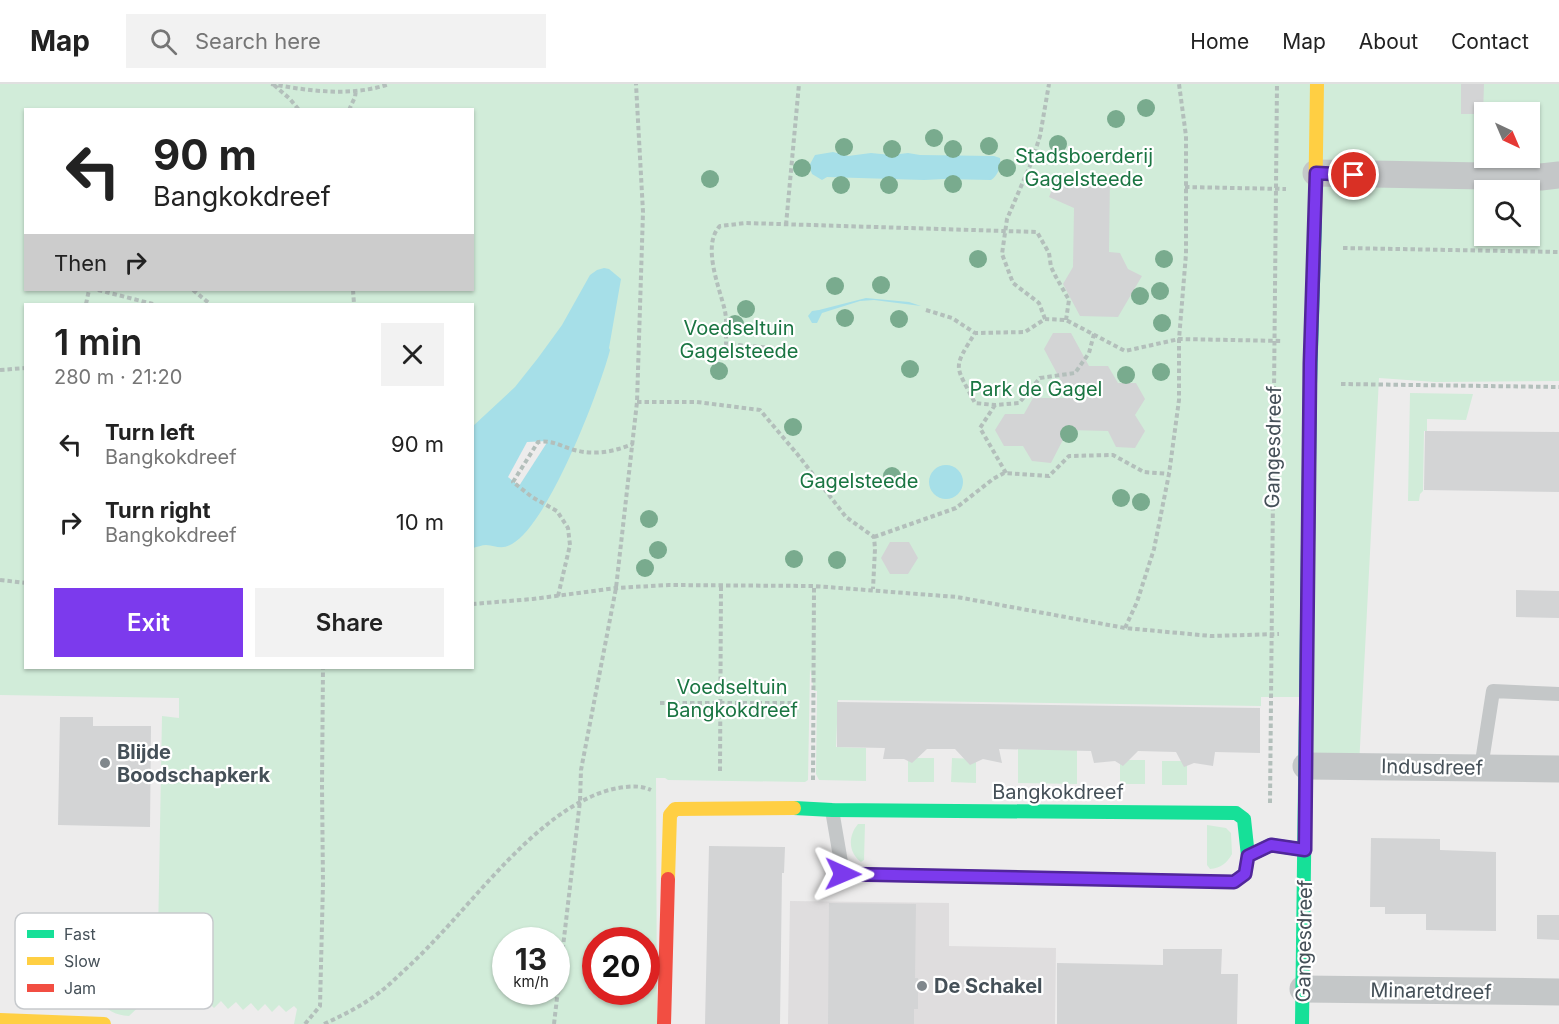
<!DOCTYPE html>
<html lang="en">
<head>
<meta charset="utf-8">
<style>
  :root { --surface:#fff; --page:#f2f2f2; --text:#222; --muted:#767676; --line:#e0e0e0; --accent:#7c3aed }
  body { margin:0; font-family:Inter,sans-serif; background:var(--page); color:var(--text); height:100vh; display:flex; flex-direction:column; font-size:22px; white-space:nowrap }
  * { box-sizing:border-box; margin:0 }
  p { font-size:20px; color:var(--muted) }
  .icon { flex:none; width:33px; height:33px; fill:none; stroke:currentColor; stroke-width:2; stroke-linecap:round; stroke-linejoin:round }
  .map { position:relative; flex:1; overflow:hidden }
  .sheet { position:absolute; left:24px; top:219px; width:450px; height:366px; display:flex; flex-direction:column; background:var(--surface); border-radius:0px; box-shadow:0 2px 4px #0004 }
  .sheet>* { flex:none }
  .guide { position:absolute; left:24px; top:24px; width:450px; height:183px; border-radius:0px; box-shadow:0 2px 4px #0004; background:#fff; color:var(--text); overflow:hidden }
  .needle { width:39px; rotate:136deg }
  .tools { position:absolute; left:1474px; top:18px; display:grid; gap:12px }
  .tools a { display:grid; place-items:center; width:66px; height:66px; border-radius:0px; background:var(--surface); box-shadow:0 2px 4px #0004; font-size:30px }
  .speed { position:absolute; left:492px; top:843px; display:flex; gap:12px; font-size:30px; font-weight:700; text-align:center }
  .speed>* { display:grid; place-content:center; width:78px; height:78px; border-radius:50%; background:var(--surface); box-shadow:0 2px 4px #0004; line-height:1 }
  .speed small { font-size:15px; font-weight:400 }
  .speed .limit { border:9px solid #d22; background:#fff; color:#111 }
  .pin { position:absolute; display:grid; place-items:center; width:51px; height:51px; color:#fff; margin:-26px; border:3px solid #fff; border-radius:50%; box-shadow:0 2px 6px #0007 }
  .me { position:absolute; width:66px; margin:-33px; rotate:91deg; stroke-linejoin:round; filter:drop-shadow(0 0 4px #0008) }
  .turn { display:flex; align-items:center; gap:21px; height:126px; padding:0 30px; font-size:27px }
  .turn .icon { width:78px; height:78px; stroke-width:2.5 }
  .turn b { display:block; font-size:42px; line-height:51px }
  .then { display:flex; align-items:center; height:57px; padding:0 30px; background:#0003; gap:12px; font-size:22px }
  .round { display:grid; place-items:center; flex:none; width:63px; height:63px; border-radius:0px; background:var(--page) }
  .headline { display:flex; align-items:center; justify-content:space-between; height:102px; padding:0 30px }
  h1 { font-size:36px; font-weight:600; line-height:45px }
  .button { display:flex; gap:12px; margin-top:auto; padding:12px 30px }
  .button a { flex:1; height:69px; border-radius:0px; background:var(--accent); color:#fff; font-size:24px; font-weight:600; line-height:69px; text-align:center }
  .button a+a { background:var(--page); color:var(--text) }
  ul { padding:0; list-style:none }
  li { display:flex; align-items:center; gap:18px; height:78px; padding:0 30px }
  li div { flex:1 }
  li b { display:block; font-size:22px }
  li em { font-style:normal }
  header { display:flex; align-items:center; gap:36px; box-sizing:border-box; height:84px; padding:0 30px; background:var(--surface); border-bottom:2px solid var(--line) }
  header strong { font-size:28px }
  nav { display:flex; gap:33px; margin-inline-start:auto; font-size:21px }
  .search { width:420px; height:54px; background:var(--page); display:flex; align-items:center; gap:15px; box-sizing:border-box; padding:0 21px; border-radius:0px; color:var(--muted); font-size:22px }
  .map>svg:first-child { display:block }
</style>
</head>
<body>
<header>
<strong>Map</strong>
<div class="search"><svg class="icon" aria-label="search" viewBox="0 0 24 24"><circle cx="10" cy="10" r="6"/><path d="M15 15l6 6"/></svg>Search here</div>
<nav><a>Home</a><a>Map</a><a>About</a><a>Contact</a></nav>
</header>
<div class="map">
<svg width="1559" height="940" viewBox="0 0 1559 940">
  <rect width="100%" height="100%" fill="#edecec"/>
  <path fill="#dfddde" d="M 790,817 L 949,819 L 949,862 L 1056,864 L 1055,940 L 788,940 Z"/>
  <path fill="#d1ecd9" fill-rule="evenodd" d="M 0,0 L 1559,0 L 1559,297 L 1435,298 L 1379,294 L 1359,682 L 1306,682 L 1305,613 L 1261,613 L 1261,622 L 838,616 L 836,663 L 866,664 L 866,697 L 819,696 L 816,690 L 817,607 L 814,607 L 810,584 L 808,696 L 805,698 L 668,696 L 665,694 L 656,694 L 657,940 L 294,940 L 297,925 L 294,922 L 286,928 L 279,921 L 272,928 L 265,920 L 258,927 L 251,919 L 243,926 L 236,918 L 228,925 L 221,917 L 214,924 L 207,917 L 199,923 L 192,916 L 185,923 L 178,915 L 171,921 L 163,914 L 156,920 L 149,913 L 129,932 C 86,930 96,884 97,854 L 158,854 L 162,632 L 179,634 L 179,614 L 0,611 ZM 26,26 L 472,26 L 472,206 L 26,206 ZM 1485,28 L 1530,28 L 1530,74 L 1485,74 ZM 1485,106 L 1530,106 L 1530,152 L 1485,152 ZM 26,220 L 472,220 L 472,584 L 26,584 ZM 506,856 L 556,856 L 556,908 L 506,908 ZM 596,856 L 646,856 L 646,908 L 596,908 Z
    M 1410,309 L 1473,310 L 1466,336 L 1427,335 L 1427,347 L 1424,347 L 1423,407 L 1420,410 L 1419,417 L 1408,417 Z
    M 1018,665 L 1077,666 L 1077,700 L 1018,699 Z
    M 908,674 L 934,674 L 934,698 L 908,698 Z
    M 952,674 L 976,675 L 976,699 L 951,698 Z
    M 1120,676 L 1145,676 L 1145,700 L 1120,700 Z
    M 1162,677 L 1187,677 L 1187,701 L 1162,701 Z
    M 858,740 L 865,740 L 864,776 L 861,778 C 848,768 848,752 858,740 Z
    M 1207,741 L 1226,744 L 1231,749 L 1232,770 C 1227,779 1221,784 1210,785 L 1207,781 Z"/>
  <path fill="#a6dfe8" d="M 833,68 L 848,72 L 871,69 L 891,71 L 908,69 L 920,71 L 994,72 L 1000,74 C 1001,82 998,92 991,96 L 944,95 L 924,96 L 827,93 L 822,96 L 812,90 L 809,82 L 815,71 Z
    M 604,184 L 609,185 L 621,195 L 609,264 L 610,266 C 599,308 549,439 512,460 C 502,466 496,462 486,461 C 482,461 477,463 473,464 L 472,343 L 515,303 L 538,274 L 562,241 L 590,191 L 597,186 Z
    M 866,214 L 909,218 L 921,222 L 874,216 L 860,217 L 822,229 L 817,239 L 812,239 L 808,232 L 812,227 L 819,226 Z
    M929 398a17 17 0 1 1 34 0a17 17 0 1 1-34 0Z"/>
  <path fill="#edecec" d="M 548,357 L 519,402 L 508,393 L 527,358 Z"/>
  <path fill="#d3d4d5" d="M 1461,0 L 1484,0 L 1483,30 L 1461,30 Z
    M 1059,89 L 1110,91 L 1109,168 L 1120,169 L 1128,185 L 1142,192 L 1118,233 L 1080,232 L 1063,200 L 1073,183 L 1074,124 L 1049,113 Z
    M 1053,249 L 1071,249 L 1089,282 L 1108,282 L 1118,299 L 1136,299 L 1145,315 L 1135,331 L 1145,347 L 1135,364 L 1116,363 L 1108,347 L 1068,346 L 1051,379 L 1032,377 L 1023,362 L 1004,362 L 995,346 L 1005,330 L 1024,330 L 1033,314 L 1070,314 L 1044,265 Z
    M 1425,347 L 1559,348 L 1559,408 L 1424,406 Z
    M 890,458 L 909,458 L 918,474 L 908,490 L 890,490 L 881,474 Z
    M 1516,506 L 1559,507 L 1559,534 L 1516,533 Z
    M 837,618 L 1260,624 L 1260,669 L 1215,668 L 1213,682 L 1194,679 L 1184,683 L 1176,668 L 1138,667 L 1123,682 L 1115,677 L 1094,679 L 1091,667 L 999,665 L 1002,679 L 983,675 L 970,681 L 955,665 L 927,665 L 912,679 L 904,675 L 883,675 L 885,664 L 837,663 Z
    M 60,633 L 93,633 L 93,642 L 151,642 L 150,743 L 58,741 Z
    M 1371,754 L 1440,755 L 1440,766 L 1496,768 L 1496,847 L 1426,846 L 1426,830 L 1385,830 L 1385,823 L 1370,823 Z
    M 709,762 L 785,763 L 784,789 L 782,789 L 780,940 L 705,940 Z
    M 829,819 L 916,820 L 915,894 L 918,894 L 918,925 L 914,925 L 914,940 L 828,940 Z
    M 1537,831 L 1559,831 L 1559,856 L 1537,855 Z
    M 1163,865 L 1222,865 L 1221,890 L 1238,890 L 1237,940 L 1057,940 L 1057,879 L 1163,881 Z"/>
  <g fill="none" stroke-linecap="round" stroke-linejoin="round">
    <path stroke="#b3bfbb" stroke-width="4" stroke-dasharray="4.5 3" stroke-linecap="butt" d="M 271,0 C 309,7 352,13 389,0
      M 274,1 L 290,15 L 299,26
      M 349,26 L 355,13 L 356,6
      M 1185,103 L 1286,105
      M 786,141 L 799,0
      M 1343,164 L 1559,168
      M 98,206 L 153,220
      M 193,206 L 210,220
      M 353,206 L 354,220
      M 86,220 L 89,206
      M 926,226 L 952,234 L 975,249
      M 1045,235 L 1039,219 L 1013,199 L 1002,170 L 1007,135 L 1032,77 L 1040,52 L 1049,0
      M 1094,250 L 1089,269 L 1075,289 L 1040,294 L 1019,319 L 995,321 L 975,319 C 955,280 952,286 975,249 L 1025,248 L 1045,235 L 1066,236 L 1125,267 L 1179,255 L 1283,257
      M 795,266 L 726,260 C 726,250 727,238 725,227 C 720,205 701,161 720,142 L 746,139 L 1037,148 L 1049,169 L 1051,183 L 1056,193 L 1069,216 L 1066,236
      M 0,286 L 26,284
      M 1341,300 L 1559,303
      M 637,318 L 697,318 L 760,326 L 798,371 L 846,433 L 874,453 L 875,465 L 873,505
      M 995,321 L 980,344 L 1006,389
      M 874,453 L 956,424 L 993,395 L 1004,389 L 1049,392 L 1069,372 L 1113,371 L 1144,388 L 1169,390
      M 0,496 L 26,499
      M 558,512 L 570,461 L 568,444 L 557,427 L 532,413 L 513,398 L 538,358 C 551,356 559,361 571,365 C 593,372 613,368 633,360
      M 472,520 L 533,515 L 616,504 L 669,501 L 814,502 L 957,513 L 1125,544 L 1211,552 L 1279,550
      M 1125,544 L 1137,518 L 1154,465 L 1169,390 L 1179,316 L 1179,255 L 1186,170 L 1186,52 L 1179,0
      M 660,619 L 796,619
      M 720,687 L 721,501
      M 813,696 L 814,502
      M 1270,719 L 1277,0
      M 305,940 L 320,922 L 323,799 L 322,702 L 323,584
      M 324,940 C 350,928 373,916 394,896 C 407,884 421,871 433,858 C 482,808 551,711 625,703 C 634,702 642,702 651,706
      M 554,940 L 580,717 L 581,686 L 616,504 L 637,318 L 643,128 L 636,0"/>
    <path stroke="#c4c7c8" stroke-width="14" d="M 1481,684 L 1493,607 L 1559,610
      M 832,726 L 843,790 L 1235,798 L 1245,790 L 1248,772"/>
    <path stroke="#c4c7c8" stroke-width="27" d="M 1316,89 L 1541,93 L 1559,91
      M 1306,682 L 1559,685
      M 1303,905 L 1559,908"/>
    <path stroke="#16e098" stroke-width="14" d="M 794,724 L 832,726 L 1236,729 L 1244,735 L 1248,772 L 1271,761 L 1305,766
      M 1302,940 L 1310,300 L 1315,134"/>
    <path stroke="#ffcf43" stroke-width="14" d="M 1315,134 L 1317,0
      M 668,795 L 670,731 L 675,725 L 794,724
      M 0,936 L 104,940"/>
    <path stroke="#f24e42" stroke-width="14" d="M 664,940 L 668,795"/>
  </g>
  <g fill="#79ab8e">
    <circle cx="1146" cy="24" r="9"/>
    <circle cx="1116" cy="35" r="9"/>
    <circle cx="934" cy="54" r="9"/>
    <circle cx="1058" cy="60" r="9"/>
    <circle cx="989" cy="62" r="9"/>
    <circle cx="844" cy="63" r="9"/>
    <circle cx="892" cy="65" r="9"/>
    <circle cx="953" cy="65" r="9"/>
    <circle cx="802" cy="84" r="9"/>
    <circle cx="1007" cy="84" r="9"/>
    <circle cx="710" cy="95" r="9"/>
    <circle cx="953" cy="100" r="9"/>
    <circle cx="841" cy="101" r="9"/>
    <circle cx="889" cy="101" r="9"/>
    <circle cx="978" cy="175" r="9"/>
    <circle cx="1164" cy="175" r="9"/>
    <circle cx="881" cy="201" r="9"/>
    <circle cx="835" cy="202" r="9"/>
    <circle cx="1160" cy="207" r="9"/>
    <circle cx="1140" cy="212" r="9"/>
    <circle cx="746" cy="225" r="9"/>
    <circle cx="845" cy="234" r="9"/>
    <circle cx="899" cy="235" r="9"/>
    <circle cx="1162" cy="239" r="9"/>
    <circle cx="735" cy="240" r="9"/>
    <circle cx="910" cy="285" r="9"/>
    <circle cx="719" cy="287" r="9"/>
    <circle cx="1161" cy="288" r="9"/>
    <circle cx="1126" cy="291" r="9"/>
    <circle cx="793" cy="343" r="9"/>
    <circle cx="1069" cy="350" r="9"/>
    <circle cx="892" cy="392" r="9"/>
    <circle cx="1121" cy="414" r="9"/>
    <circle cx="1141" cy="418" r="9"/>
    <circle cx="649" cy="435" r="9"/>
    <circle cx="658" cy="466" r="9"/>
    <circle cx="794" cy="475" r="9"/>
    <circle cx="837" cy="476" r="9"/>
    <circle cx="645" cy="484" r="9"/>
  </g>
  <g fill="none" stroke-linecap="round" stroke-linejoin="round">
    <defs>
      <path id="route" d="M 843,790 L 1234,798 L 1245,790 L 1248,772 L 1271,761 L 1305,766 L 1310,279 L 1316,89 L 1354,91"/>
    </defs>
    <use href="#route" stroke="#51269a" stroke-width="15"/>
    <use href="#route" stroke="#7c3aed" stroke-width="10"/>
  </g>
  <g fill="#80878c" stroke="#fff" stroke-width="2">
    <circle cx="105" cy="679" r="6"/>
    <circle cx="922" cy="902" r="6"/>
  </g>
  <g text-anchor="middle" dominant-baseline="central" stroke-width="4.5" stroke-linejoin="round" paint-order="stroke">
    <g font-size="20" fill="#1a7542" stroke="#fff">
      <text x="1084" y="72">Stadsboerderij<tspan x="1084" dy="23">Gagelsteede</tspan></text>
      <text x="739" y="244">Voedseltuin<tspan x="739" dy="23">Gagelsteede</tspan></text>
      <text x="1036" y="305">Park de Gagel</text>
      <text x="859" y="397">Gagelsteede</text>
      <text x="732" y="603">Voedseltuin<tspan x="732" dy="23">Bangkokdreef</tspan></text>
    </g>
    <g font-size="20" fill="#455058" stroke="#fff">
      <text transform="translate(1273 363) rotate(-89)">Gangesdreef</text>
      <text transform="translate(1432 683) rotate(1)">Indusdreef</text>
      <text x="1058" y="708">Bangkokdreef</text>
      <text transform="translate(1304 857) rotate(-89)">Gangesdreef</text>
      <text transform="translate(1431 907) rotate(1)">Minaretdreef</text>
    </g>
    <g font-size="20" font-weight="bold" fill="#455058" stroke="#fff" text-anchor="start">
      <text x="117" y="668">Blijde<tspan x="117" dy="23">Boodschapkerk</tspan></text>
      <text x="934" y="902">De Schakel</text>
    </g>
  </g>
  <rect x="15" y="829" width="198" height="96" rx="9" fill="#fff" stroke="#c7cacd" stroke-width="1.5"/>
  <rect x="27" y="846" width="27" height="8" fill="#16e098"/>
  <rect x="27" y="873" width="27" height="8" fill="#ffcf43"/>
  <rect x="27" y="900" width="27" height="8" fill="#f24e42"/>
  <g font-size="16" fill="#455058">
    <text x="64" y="856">Fast</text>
    <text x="64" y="883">Slow</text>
    <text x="64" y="910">Jam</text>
  </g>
</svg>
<div class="tools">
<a><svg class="needle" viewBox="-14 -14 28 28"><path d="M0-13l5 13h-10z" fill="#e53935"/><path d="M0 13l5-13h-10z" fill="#767676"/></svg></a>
<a><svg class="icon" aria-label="search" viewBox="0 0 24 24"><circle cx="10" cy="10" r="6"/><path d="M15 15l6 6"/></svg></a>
</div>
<div class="speed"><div>13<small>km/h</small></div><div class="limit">20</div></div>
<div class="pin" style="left:1354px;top:91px;background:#d93025"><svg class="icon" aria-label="arrive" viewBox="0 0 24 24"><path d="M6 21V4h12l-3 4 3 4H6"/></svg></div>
<svg class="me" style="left:843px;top:790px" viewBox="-20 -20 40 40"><path d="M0-17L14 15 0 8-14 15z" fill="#7c3aed" stroke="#fff" stroke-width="4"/></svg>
<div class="guide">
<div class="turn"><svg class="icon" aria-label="left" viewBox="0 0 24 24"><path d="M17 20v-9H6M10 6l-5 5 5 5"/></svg><div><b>90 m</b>Bangkokdreef</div></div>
<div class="then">Then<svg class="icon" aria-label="right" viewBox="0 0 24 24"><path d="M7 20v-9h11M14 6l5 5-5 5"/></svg></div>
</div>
<section class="sheet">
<div class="headline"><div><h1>1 min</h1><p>280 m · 21:20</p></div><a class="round"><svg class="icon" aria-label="close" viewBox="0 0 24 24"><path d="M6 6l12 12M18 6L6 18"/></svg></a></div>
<ul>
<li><svg class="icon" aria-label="left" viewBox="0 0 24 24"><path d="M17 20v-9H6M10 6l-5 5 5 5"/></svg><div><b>Turn left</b><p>Bangkokdreef</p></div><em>90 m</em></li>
<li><svg class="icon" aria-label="right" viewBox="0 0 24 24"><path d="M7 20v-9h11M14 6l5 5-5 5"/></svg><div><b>Turn right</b><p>Bangkokdreef</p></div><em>10 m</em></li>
</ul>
<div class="button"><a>Exit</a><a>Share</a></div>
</section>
</div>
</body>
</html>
